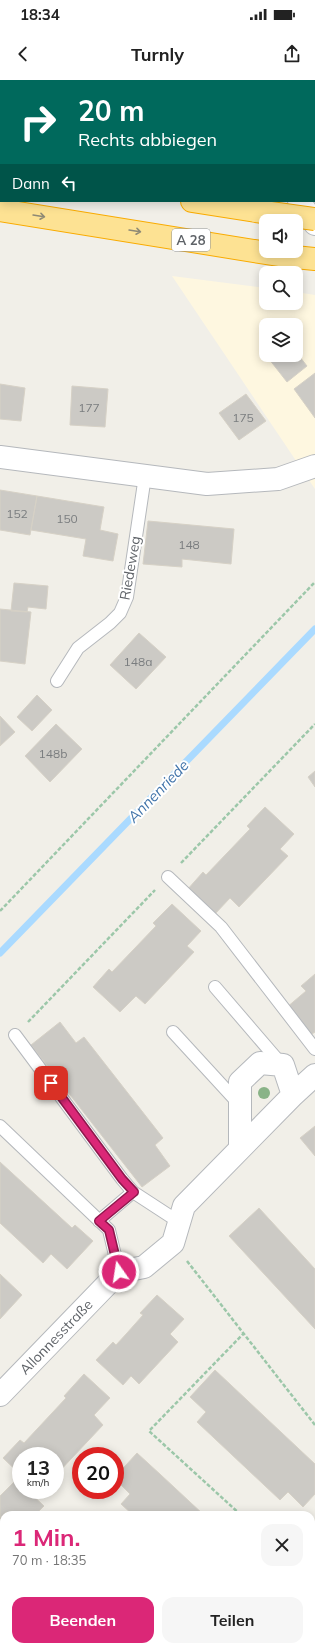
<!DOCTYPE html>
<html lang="de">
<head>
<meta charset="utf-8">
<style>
  :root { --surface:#fff; --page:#f6f6f6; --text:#222; --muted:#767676; --accent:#db2777 }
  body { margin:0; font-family:Mulish,sans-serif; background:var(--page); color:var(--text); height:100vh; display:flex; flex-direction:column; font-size:15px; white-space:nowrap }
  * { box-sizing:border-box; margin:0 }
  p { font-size:13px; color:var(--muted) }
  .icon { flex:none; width:22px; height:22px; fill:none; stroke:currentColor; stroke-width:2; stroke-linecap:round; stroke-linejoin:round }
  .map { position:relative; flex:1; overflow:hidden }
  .side { position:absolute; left:0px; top:1431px; width:315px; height:140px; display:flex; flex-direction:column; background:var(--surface); border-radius:12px 12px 0 0; box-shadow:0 2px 10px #0003 }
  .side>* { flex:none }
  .guide { position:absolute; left:0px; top:0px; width:315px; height:122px; box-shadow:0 2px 10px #0003; background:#00695c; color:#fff; overflow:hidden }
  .buttons { position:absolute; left:259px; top:134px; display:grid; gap:8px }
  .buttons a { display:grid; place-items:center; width:44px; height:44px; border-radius:8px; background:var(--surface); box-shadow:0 2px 10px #0003; font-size:20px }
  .speed { position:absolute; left:12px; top:1367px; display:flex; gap:8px; font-size:20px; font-weight:700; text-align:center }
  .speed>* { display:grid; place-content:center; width:52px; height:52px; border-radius:50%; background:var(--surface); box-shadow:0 2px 10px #0003; line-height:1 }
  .speed small { font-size:10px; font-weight:400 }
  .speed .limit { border:6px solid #d22; background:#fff; color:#111 }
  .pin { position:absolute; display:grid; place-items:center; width:34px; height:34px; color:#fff; margin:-17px; border-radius:8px; box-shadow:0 2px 6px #0006 }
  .me { position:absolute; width:44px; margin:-22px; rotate:347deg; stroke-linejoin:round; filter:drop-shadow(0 0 3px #0008) }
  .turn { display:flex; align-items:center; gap:14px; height:84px; padding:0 12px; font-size:18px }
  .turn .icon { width:52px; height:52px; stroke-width:2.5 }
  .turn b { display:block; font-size:28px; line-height:34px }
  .then { display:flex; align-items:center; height:38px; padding:0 12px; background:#0003; gap:8px; font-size:15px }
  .round { display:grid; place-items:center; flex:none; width:42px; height:42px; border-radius:12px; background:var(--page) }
  .head { display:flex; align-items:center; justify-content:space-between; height:68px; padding:0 12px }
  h1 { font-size:24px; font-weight:700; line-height:30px; color:var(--accent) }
  .action { display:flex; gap:8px; margin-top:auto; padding:8px 12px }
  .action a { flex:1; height:46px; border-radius:12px; background:var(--accent); color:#fff; font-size:16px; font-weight:700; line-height:46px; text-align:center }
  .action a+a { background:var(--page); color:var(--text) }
  .status { display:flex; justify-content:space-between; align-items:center; height:28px; padding:0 20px; background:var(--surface); direction:ltr }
  .status svg { height:11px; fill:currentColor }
  header { display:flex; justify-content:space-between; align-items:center; height:52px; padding:0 12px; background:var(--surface); font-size:18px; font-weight:700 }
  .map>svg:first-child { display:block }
</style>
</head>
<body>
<div class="status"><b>18:34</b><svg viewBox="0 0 49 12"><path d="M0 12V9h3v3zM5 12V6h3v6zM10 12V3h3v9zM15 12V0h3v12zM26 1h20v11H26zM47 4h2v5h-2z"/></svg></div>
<header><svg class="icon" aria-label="back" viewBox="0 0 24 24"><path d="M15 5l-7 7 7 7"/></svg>Turnly<svg class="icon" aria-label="share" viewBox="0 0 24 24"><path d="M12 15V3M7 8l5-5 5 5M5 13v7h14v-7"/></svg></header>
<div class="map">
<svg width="315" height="1571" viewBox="0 0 315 1571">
  <rect width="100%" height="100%" fill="#f1efe8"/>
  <path fill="#fef7e0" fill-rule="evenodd" d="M 246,0 L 315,0 L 315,49 L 314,1 Z
    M 172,196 L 266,208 L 266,223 L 296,223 L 296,212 L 315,215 L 315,409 ZM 266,245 L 296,245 L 296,275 L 266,275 Z"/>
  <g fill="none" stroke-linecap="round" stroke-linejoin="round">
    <path stroke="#aadaff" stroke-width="7" d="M 0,873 L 315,549"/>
  </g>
  <path fill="#cccac5" stroke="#d6d1c6" d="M 296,272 L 307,286 L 287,302 L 269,279 L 274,275 L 296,275 Z
    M 315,293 L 315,338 L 294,309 Z
    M 0,304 L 25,308 L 21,341 L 0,339 Z
    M 72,306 L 108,309 L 105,347 L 70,345 Z
    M 246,314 L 266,341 L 239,360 L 219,333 Z
    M 0,410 L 37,416 L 30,455 L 0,450 Z
    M 37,416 L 104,427 L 100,450 L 118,454 L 113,481 L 83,476 L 86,459 L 31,450 Z
    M 148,441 L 234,449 L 231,484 L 182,479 L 182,487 L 143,484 Z
    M 14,503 L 48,506 L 46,529 L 28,527 L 27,532 L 11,531 Z
    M 0,529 L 31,532 L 25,584 L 0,581 Z
    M 139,553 L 166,577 L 136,609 L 110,585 Z
    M 37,615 L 52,630 L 32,651 L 17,637 Z
    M 0,636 L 15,652 L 0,666 Z
    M 56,644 L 82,669 L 50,702 L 25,676 Z
    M 315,691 L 315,707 L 308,697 Z
    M 265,727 L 294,754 L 280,769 L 288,776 L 239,827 L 230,818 L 214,835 L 187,810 L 203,792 L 206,795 L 250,749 L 247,746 Z
    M 172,824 L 201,851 L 187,866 L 194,872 L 145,924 L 136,916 L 120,932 L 93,907 L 109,889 L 112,892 L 156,846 L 153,843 Z
    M 315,894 L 315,952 L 309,956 L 286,928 L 306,911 L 301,906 Z
    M 60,942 L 76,963 L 84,957 L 163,1058 L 155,1065 L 170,1086 L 142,1107 L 31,965 Z
    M 315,1046 L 315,1076 L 300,1058 Z
    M 0,1082 L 72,1148 L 75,1145 L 93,1161 L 67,1189 L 51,1174 L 43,1183 L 0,1143 Z
    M 259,1128 L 315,1189 L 315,1249 L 229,1156 Z
    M 0,1194 L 22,1215 L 0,1239 Z
    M 157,1215 L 184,1239 L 170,1254 L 178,1262 L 139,1304 L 131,1296 L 123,1305 L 96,1280 L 113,1262 L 116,1265 L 127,1253 L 143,1235 L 140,1233 Z
    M 215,1290 L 315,1384 L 315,1414 L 303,1427 L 288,1412 L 280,1420 L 197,1342 L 206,1332 L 190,1317 Z
    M 84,1294 L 110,1318 L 94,1335 L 103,1345 L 56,1395 L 55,1376 L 21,1376 L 21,1395 L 3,1378 L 20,1360 L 24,1363 L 66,1318 L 64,1316 Z
    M 137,1373 L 161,1395 L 204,1435 L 133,1435 L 121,1424 L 130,1414 L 115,1399 L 115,1397 Z
    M 16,1400 L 21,1404 L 21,1410 L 27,1410 L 44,1426 L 35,1435 L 9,1435 L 6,1432 L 0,1439 L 0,1416 Z
    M 0,1450 L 4,1454 L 4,1466 L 0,1470 Z
    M 315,1471 L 315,1544 L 311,1548 L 311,1475 Z
    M 0,1560 L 4,1564 L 4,1567 L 8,1567 L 5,1571 L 0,1571 Z
    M 109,1567 L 136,1567 L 132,1571 L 105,1571 Z
    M 163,1567 L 202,1567 L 198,1571 L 159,1571 Z
    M 246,1567 L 292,1567 L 288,1571 L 250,1571 Z"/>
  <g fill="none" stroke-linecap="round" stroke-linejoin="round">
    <defs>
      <path id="service" d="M 292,0 L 293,1
        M 314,28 L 315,30
        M 57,601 L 78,568 L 110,543 L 120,533 L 127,517 L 145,396
        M 168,797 L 221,847 L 315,969
        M 215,907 L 282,985
        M 173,952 L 240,1025
        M 15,955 L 122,1099 L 133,1112 L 179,1142
        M 0,1046 L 109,1150 L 119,1192
        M 99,1141 L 133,1112"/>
      <path id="minor" d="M 0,377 L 207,404 L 278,399 L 315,386
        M 293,1015 L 315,995
        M 0,1315 L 119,1192 L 144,1187 L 173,1163 L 184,1126 L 293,1015 L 283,985 L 260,983 L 240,1002 L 240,1068
        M 0,1509 L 4,1513
        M 62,1567 L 66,1571"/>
      <path id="secondary" d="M 213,0 L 213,1
        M 299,121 L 315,144"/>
      <path id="motorway" d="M 0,90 L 1,90
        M 192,121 L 256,131
        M 0,130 L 285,176 L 315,179"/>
    </defs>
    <use href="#service" stroke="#b5b8bc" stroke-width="14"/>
    <use href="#minor" stroke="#b5b8bc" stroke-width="24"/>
    <use href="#secondary" stroke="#b6babf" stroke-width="24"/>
    <use href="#motorway" stroke="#f9ab00" stroke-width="24"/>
    <path stroke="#9cc7a9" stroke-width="2.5" stroke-dasharray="4 2" stroke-linecap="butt" d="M 181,783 L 315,644
      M 0,831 L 315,502
      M 28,942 L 155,810
      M 187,1181 L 315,1345
      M 241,1435 L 149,1351 L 244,1253"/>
    <use href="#service" stroke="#fff" stroke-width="12"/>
    <use href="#minor" stroke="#fff" stroke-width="22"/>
    <use href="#secondary" stroke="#fff" stroke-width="22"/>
    <use href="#motorway" stroke="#fde293" stroke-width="22"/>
    <defs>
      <path id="motorway-bridge" d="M 256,131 L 315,139"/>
    </defs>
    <use href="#motorway-bridge" stroke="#f9ab00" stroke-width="24" stroke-linecap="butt"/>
    <use href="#motorway-bridge" stroke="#fde293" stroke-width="22"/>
  </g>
  <circle fill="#89b387" cx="264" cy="1013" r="6"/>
  <defs><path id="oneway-shaft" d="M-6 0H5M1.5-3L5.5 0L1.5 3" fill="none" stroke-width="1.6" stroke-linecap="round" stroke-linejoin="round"/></defs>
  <g stroke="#8e8975">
    <use href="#oneway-shaft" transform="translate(39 136) rotate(9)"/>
    <use href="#oneway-shaft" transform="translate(135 151) rotate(9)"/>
  </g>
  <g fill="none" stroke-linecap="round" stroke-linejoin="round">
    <defs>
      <path id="route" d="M 51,1003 L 122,1099 L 134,1112 L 99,1141 L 109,1150 L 119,1192"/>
    </defs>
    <use href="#route" stroke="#8e194d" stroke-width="10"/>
    <use href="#route" stroke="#db2777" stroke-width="7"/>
  </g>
  <g text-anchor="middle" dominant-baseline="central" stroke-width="4" stroke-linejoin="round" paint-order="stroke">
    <g font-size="12" fill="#7a7d7f">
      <text x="89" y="327">177</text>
      <text x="243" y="337">175</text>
      <text x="17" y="433">152</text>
      <text x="67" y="438">150</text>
      <text x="189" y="464">148</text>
      <text x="138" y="581">148a</text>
      <text x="53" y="673">148b</text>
    </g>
    <rect fill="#fff" stroke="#8f9295" stroke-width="1" x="172" y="149" width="38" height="22" rx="3"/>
    <g font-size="13" font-weight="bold" fill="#5f6368">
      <text x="191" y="160">A 28</text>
    </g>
    <g font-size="14" fill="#5f6368" stroke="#fff">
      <text transform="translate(130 488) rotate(-80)">Riedeweg</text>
      <text transform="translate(56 1257) rotate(-46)">Allonnesstraße</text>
    </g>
    <g font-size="15" font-style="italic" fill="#4174aa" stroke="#fff">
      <text transform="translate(158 711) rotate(-46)">Annenriede</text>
    </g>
  </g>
</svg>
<div class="buttons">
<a><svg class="icon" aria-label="sound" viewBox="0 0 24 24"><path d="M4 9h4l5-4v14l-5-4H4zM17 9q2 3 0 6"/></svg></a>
<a><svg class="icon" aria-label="search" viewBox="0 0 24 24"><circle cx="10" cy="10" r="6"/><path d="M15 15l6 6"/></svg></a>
<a><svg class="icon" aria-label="layers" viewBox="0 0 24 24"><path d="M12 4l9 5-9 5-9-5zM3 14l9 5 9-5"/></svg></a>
</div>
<div class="speed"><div>13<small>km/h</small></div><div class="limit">20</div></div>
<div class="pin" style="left:51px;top:1003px;background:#d93025"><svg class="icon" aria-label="arrive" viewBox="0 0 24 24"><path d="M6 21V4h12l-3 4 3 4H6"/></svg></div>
<svg class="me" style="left:119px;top:1192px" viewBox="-20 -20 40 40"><circle r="17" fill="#db2777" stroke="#fff" stroke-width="3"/><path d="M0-11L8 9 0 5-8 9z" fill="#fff"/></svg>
<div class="guide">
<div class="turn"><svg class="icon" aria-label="right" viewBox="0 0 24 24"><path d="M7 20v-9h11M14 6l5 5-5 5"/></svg><div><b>20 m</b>Rechts abbiegen</div></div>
<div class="then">Dann<svg class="icon" aria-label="left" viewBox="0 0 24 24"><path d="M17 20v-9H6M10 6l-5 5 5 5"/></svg></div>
</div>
<section class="side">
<div class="head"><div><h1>1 Min.</h1><p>70 m · 18:35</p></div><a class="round"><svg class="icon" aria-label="close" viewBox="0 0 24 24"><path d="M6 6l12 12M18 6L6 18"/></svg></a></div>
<div class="action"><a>Beenden</a><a>Teilen</a></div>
</section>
</div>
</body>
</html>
